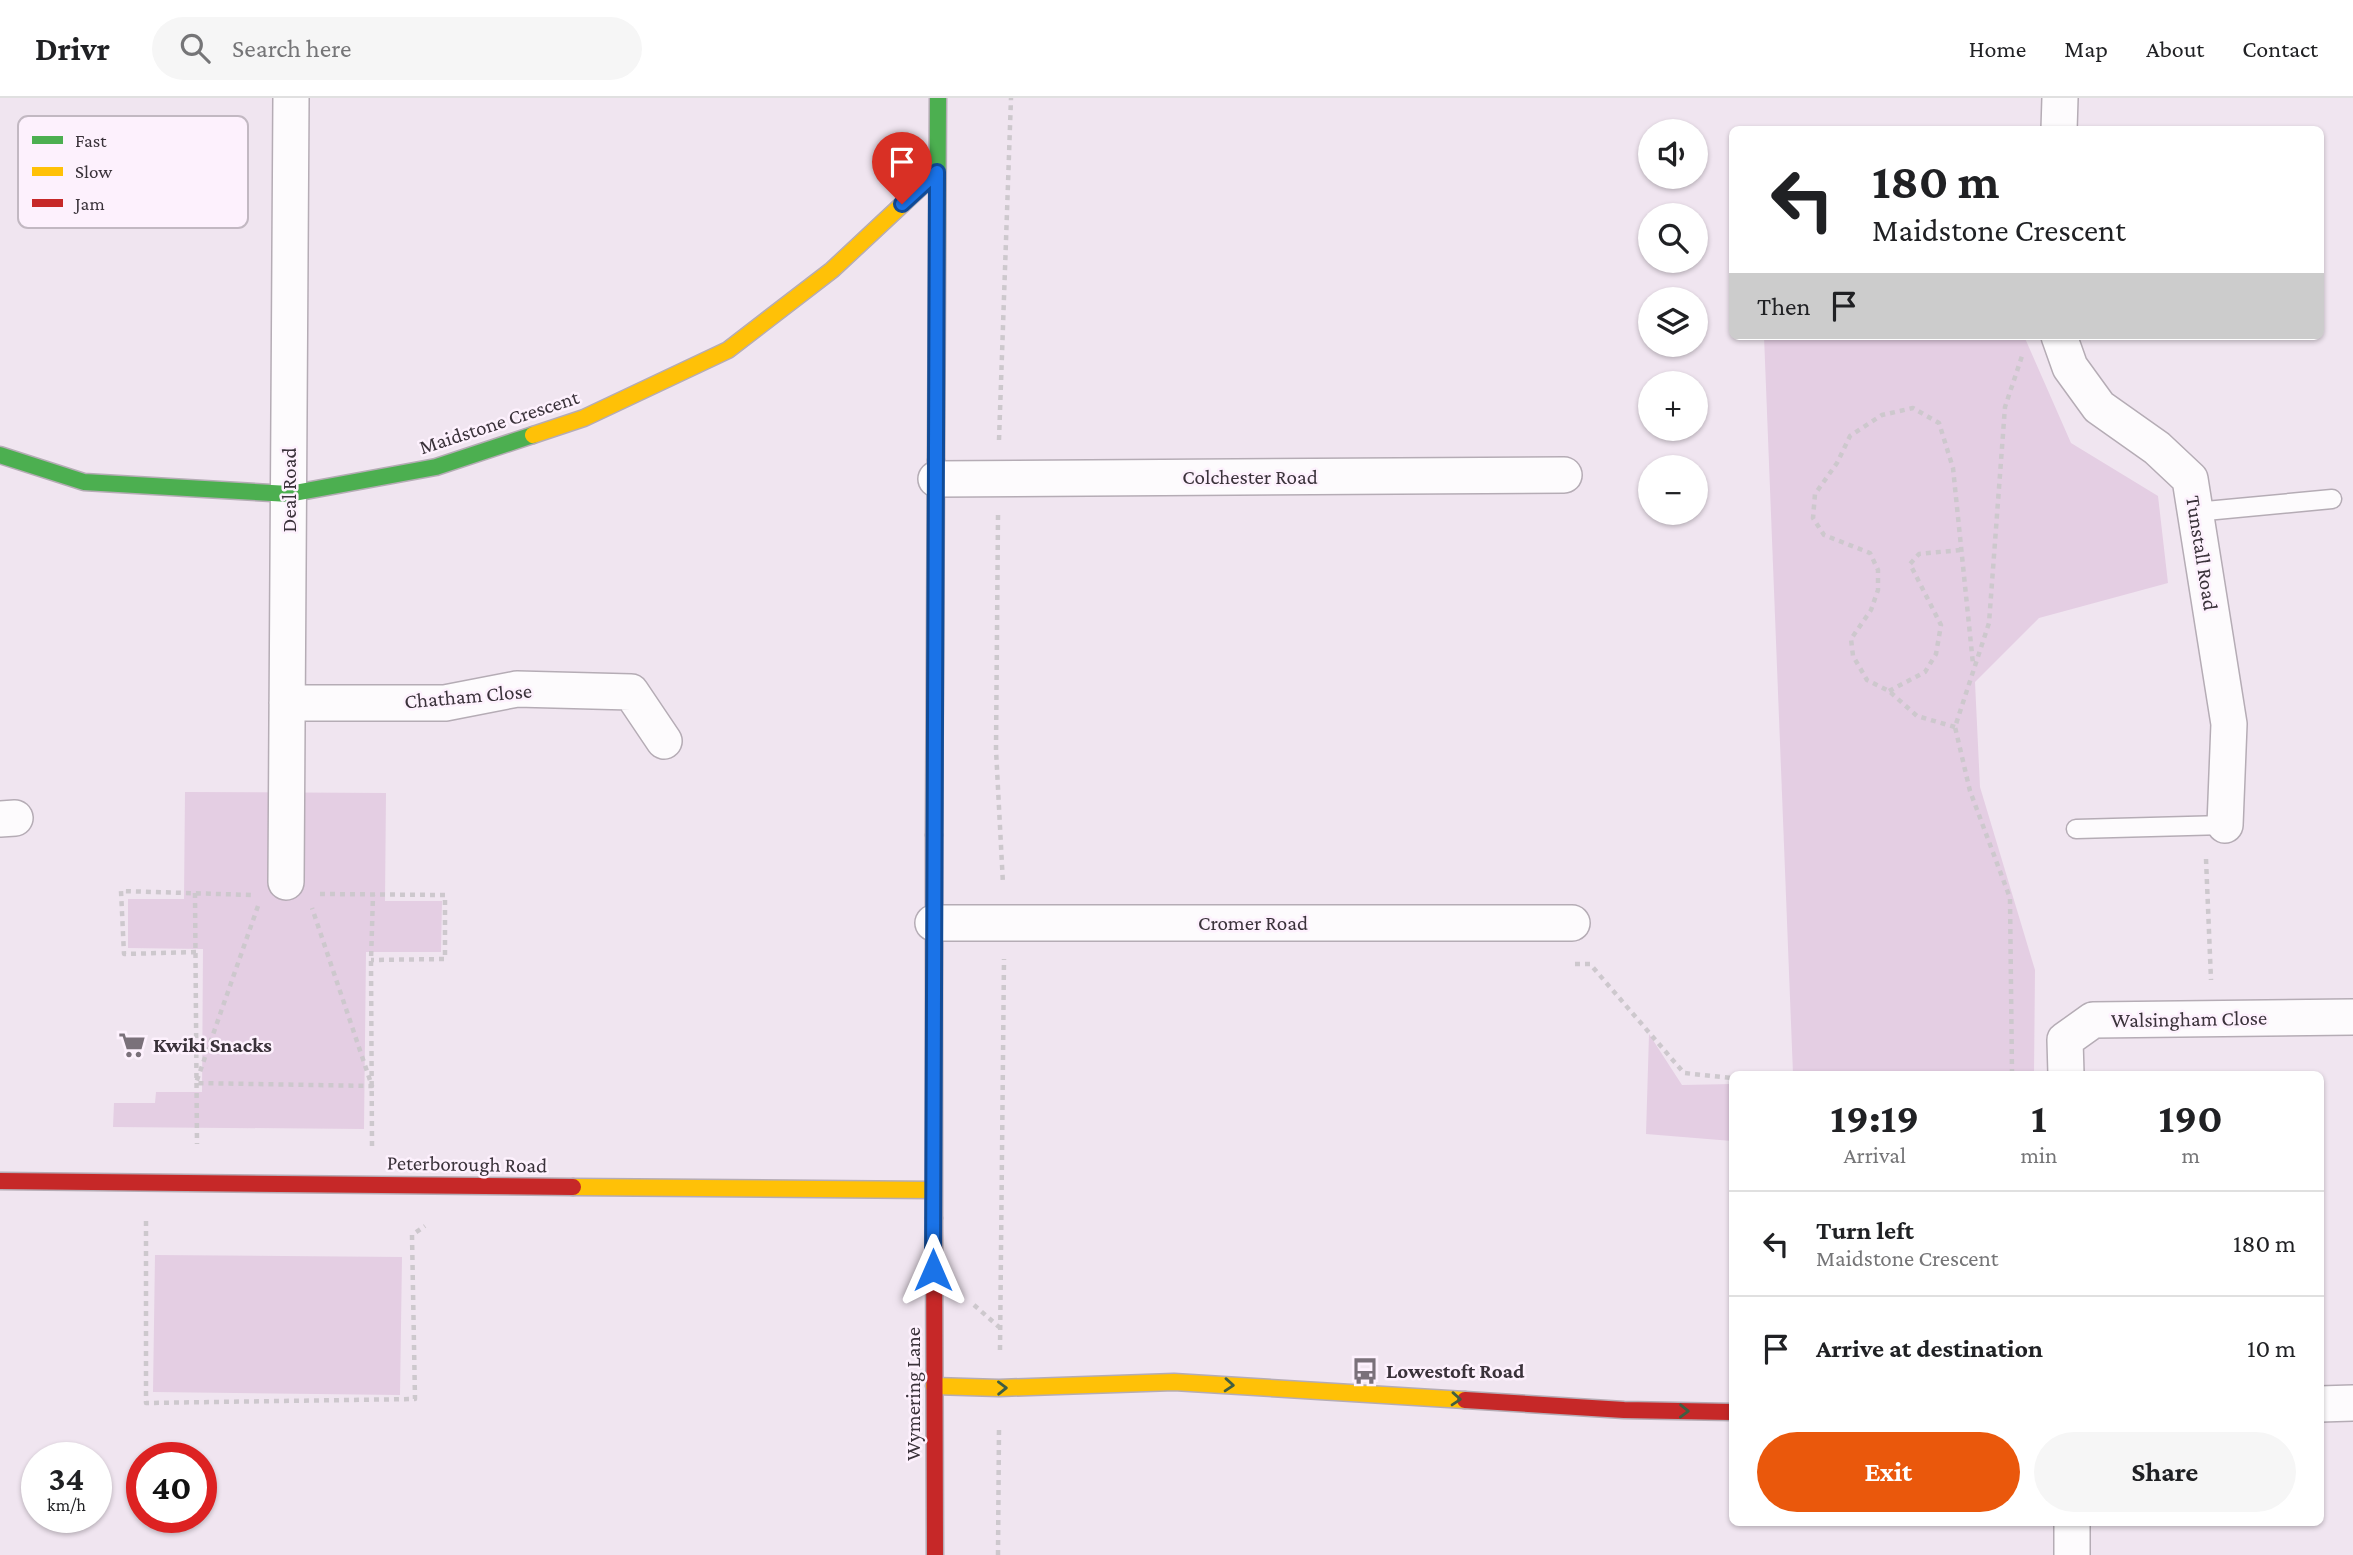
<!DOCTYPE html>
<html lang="en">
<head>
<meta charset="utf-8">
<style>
  :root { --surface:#fff; --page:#f6f6f6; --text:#202124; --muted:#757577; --line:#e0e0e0; --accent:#ea580c }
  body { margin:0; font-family:"Crimson Pro",serif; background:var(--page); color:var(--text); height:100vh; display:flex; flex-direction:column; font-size:26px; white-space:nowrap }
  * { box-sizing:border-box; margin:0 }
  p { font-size:23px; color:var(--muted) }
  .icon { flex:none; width:38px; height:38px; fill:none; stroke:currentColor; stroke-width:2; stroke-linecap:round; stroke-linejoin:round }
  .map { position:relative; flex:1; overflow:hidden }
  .panel { position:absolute; left:1729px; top:973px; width:595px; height:455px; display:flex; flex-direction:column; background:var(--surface); border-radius:10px; box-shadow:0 2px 5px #0004 }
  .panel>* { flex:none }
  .guide { position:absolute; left:1729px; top:28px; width:595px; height:214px; border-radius:10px; box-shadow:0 2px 5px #0004; background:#fff; color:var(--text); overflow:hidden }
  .tools { position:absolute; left:1638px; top:21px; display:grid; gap:14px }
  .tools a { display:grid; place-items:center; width:70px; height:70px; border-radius:50%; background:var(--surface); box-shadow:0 2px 5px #0004; font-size:35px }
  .speed { position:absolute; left:21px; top:1344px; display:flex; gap:14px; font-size:35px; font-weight:700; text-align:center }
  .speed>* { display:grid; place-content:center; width:91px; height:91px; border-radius:50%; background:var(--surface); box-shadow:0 2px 5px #0004; line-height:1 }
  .speed small { font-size:18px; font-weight:400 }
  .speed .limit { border:10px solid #d22; background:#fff; color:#111 }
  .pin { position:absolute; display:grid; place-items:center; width:60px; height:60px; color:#fff; margin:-72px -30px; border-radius:50% 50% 50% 0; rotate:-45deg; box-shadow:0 0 7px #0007 }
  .pin .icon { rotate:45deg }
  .me { position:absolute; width:77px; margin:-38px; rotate:0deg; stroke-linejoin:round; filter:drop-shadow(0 0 5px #0008) }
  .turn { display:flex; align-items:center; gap:24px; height:147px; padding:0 28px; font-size:32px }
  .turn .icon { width:91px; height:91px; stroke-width:2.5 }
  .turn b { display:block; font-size:49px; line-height:60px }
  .then { display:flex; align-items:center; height:66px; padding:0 28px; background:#0003; gap:14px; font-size:26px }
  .eta { display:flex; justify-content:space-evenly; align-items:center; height:119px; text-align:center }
  .eta b { font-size:42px; font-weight:700; line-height:49px }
  .cta { display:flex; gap:14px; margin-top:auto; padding:14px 28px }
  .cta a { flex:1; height:80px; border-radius:42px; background:var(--accent); color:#fff; font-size:28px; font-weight:700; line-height:80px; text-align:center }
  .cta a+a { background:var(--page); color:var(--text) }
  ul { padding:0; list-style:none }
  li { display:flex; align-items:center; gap:21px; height:105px; padding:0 28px; border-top:2px solid var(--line) }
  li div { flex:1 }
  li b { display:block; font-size:26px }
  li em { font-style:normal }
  header { display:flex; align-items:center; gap:42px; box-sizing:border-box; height:98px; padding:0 35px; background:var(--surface); border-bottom:2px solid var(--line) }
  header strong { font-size:33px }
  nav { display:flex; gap:38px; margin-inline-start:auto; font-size:24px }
  .search { width:490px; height:63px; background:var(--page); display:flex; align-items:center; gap:18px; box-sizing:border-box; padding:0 24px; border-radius:38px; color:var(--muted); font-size:26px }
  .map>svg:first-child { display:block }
</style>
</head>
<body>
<header>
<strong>Drivr</strong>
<div class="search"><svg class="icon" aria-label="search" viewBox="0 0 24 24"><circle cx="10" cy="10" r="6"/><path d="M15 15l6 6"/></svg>Search here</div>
<nav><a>Home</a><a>Map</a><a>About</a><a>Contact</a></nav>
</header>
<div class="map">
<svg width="2353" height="1457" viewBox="0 0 2353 1457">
  <rect width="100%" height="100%" fill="#f0e5f0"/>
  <path fill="#e4cee3" d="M 1764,238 L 2024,238 L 2071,345 L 2158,398 L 2168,485 L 2039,520 L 1975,584 L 1980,689 L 2035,872 L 2034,976 L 1793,976 Z
    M 185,694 L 386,695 L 385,803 L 442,803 L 441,854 L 366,854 L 364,1031 L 113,1029 L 114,1005 L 155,1005 L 156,994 L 202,994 L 203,851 L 128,850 L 128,801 L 184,801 Z
    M 1649,936 L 1682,987 L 1732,986 L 1732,1043 L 1646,1036 Z
    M 155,1157 L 402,1159 L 400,1297 L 153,1294 Z"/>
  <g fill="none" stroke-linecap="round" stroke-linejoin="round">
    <defs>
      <path id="lane" d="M 2195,414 L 2332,401
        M 2076,731 L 2225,727"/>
      <path id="street" d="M 2059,32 L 2060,0
        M 2059,238 L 2070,269 L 2099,309 L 2157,350 L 2190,381 L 2229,626 L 2225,727
        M 936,381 L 1564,377
        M 287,605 L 445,605 L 517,591 L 631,594 L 664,643
        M 0,721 L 15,720
        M 286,784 L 291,0
        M 933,825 L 1572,825
        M 2066,976 L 2065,942 L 2093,922 L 2353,919
        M 2320,1306 L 2353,1305
        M 2072,1424 L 2072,1457"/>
      <path id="fast" d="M 0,357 L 84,384 L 289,396 L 436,369 L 533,337
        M 936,362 L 938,0
        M 934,737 L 934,1120"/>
      <path id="slow" d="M 533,337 L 584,320 L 728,252 L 832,172 L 937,74
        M 573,1089 L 933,1092
        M 934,1288 L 999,1290 L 1174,1284 L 1465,1302"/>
      <path id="jam" d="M 934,737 L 936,362
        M 0,1083 L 573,1089
        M 934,1120 L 935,1457
        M 1465,1302 L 1624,1312 L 1732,1314"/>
    </defs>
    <use href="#lane" stroke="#b5acb5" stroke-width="21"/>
    <use href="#street" stroke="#b5acb5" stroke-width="38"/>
    <use href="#fast" stroke="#b5acb5" stroke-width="19"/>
    <use href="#slow" stroke="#b5acb5" stroke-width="19"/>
    <use href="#jam" stroke="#b5acb5" stroke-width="19"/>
    <path stroke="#cdc8cd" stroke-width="4.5" stroke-dasharray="5 5" stroke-linecap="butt" d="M 999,342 L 1011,0
      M 998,417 L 996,652 L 1003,786
      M 1889,593 L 1925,574 L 1936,556 L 1941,527 L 1910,466 L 1919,456 L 1960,452
      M 1955,629 L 1917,618 L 1889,593 L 1867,582 L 1853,558 L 1851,541 L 1871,512 L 1878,492 L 1878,472 L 1870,455 L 1824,437 L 1813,420 L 1815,396 L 1837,365 L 1850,338 L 1882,317 L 1913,310 L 1939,325 L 1953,370 L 1973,566
      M 2206,761 L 2211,882
      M 195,795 L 197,1046
      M 320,796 L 445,797 L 445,861 L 371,862
      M 258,808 L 196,985 L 372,988 L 312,810
      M 196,854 L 124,856 L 121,793 L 252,797
      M 1575,866 L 1590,866 L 1684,975 L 1732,980
      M 2012,976 L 2010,800 L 1970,693 L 1955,629 L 1989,525 L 2005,309 L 2023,255
      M 372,1048 L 371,862 L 373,797
      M 146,1123 L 146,1305 L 415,1301 L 412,1137 L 425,1128
      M 974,1207 L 999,1229
      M 1000,1252 L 1004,861
      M 998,1457 L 999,1330"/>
    <use href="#lane" stroke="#fdfbfd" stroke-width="18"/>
    <use href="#street" stroke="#fdfbfd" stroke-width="35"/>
    <use href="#fast" stroke="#4caf50" stroke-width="16"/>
    <use href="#slow" stroke="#ffc107" stroke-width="16"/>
    <use href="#jam" stroke="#c62828" stroke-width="16"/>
  </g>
  <defs><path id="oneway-chevron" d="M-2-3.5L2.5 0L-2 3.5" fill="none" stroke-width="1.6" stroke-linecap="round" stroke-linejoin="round" transform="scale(1.75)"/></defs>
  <g stroke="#405e42">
    <use href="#oneway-chevron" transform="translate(1229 1287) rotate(4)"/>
    <use href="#oneway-chevron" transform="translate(1002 1290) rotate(-1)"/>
    <use href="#oneway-chevron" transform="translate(1456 1301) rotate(4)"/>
    <use href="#oneway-chevron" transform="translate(1684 1313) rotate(1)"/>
  </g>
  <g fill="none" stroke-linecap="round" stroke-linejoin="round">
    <defs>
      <path id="route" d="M 902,106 L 937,74 L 933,1172"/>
    </defs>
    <use href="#route" stroke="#114b97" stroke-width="18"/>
    <use href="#route" stroke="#1a73e8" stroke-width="12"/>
  </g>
  <defs>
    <symbol id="supermarket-bare" viewBox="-9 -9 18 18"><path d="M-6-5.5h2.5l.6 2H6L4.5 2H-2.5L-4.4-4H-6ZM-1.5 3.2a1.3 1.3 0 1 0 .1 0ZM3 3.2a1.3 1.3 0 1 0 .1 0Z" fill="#7a717a" stroke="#fdf1fd" stroke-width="2.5" paint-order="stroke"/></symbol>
    <symbol id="bus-bare" viewBox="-9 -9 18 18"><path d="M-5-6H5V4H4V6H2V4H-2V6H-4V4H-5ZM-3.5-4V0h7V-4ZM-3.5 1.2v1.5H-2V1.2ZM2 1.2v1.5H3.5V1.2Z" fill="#7a717a" stroke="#fdf1fd" stroke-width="2.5" paint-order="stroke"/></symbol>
  </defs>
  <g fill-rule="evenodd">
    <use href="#supermarket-bare" x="113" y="928" width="38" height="38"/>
    <use href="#bus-bare" x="1346" y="1254" width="38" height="38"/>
  </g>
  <g text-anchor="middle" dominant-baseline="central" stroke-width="5" stroke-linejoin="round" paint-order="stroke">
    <g font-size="21" fill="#3a323a" stroke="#fdf1fd">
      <text transform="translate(499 324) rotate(-18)">Maidstone Crescent</text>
      <text x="1250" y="379">Colchester Road</text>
      <text transform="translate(289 392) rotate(-90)">Deal Road</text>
      <text transform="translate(2202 455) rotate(81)">Tunstall Road</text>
      <text transform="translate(468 598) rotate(-5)">Chatham Close</text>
      <text x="1253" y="825">Cromer Road</text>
      <text transform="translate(2189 921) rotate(-1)">Walsingham Close</text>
      <text transform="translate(467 1066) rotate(1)">Peterborough Road</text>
      <text transform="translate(913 1296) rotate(-90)">Wymering Lane</text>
    </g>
    <g font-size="21" font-weight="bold" fill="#3a323a" stroke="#fdf1fd" text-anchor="start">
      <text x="153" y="947">Kwiki Snacks</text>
      <text x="1386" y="1273">Lowestoft Road</text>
    </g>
  </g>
  <rect x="18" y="18" width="230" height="112" rx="10" fill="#fdf1fd" stroke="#c2b8c2" stroke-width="2"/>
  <rect x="32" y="38" width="31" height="8" fill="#4caf50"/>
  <rect x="32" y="69" width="31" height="9" fill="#ffc107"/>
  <rect x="32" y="101" width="31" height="8" fill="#c62828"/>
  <g font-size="19" fill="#3a323a">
    <text x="75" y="49">Fast</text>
    <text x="75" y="80">Slow</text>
    <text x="75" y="112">Jam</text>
  </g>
</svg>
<div class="tools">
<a><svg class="icon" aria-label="sound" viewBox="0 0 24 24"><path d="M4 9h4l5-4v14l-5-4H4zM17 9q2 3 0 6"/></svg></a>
<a><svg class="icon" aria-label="search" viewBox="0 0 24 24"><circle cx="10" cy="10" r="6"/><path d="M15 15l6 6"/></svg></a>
<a><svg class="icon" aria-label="layers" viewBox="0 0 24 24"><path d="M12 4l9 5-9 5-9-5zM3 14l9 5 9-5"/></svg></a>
<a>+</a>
<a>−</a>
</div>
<div class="speed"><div>34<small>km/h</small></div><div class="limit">40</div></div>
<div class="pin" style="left:902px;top:106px;background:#d93025"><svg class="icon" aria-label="arrive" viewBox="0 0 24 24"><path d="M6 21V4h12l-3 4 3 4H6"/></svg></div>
<svg class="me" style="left:933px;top:1172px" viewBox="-20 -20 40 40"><path d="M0-17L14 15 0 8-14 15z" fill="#1a73e8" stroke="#fff" stroke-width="4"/></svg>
<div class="guide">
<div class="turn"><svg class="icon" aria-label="left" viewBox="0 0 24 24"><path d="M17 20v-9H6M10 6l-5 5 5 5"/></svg><div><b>180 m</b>Maidstone Crescent</div></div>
<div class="then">Then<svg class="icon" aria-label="arrive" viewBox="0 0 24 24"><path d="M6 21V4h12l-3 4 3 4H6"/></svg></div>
</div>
<section class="panel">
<div class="eta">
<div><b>19:19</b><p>Arrival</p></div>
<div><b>1</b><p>min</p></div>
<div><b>190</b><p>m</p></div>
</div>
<ul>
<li><svg class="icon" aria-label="left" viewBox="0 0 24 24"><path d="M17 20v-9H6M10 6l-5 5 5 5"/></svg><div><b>Turn left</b><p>Maidstone Crescent</p></div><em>180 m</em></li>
<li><svg class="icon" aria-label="arrive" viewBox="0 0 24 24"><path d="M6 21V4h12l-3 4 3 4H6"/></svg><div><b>Arrive at destination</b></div><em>10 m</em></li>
</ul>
<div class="cta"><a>Exit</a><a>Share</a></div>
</section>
</div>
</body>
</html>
